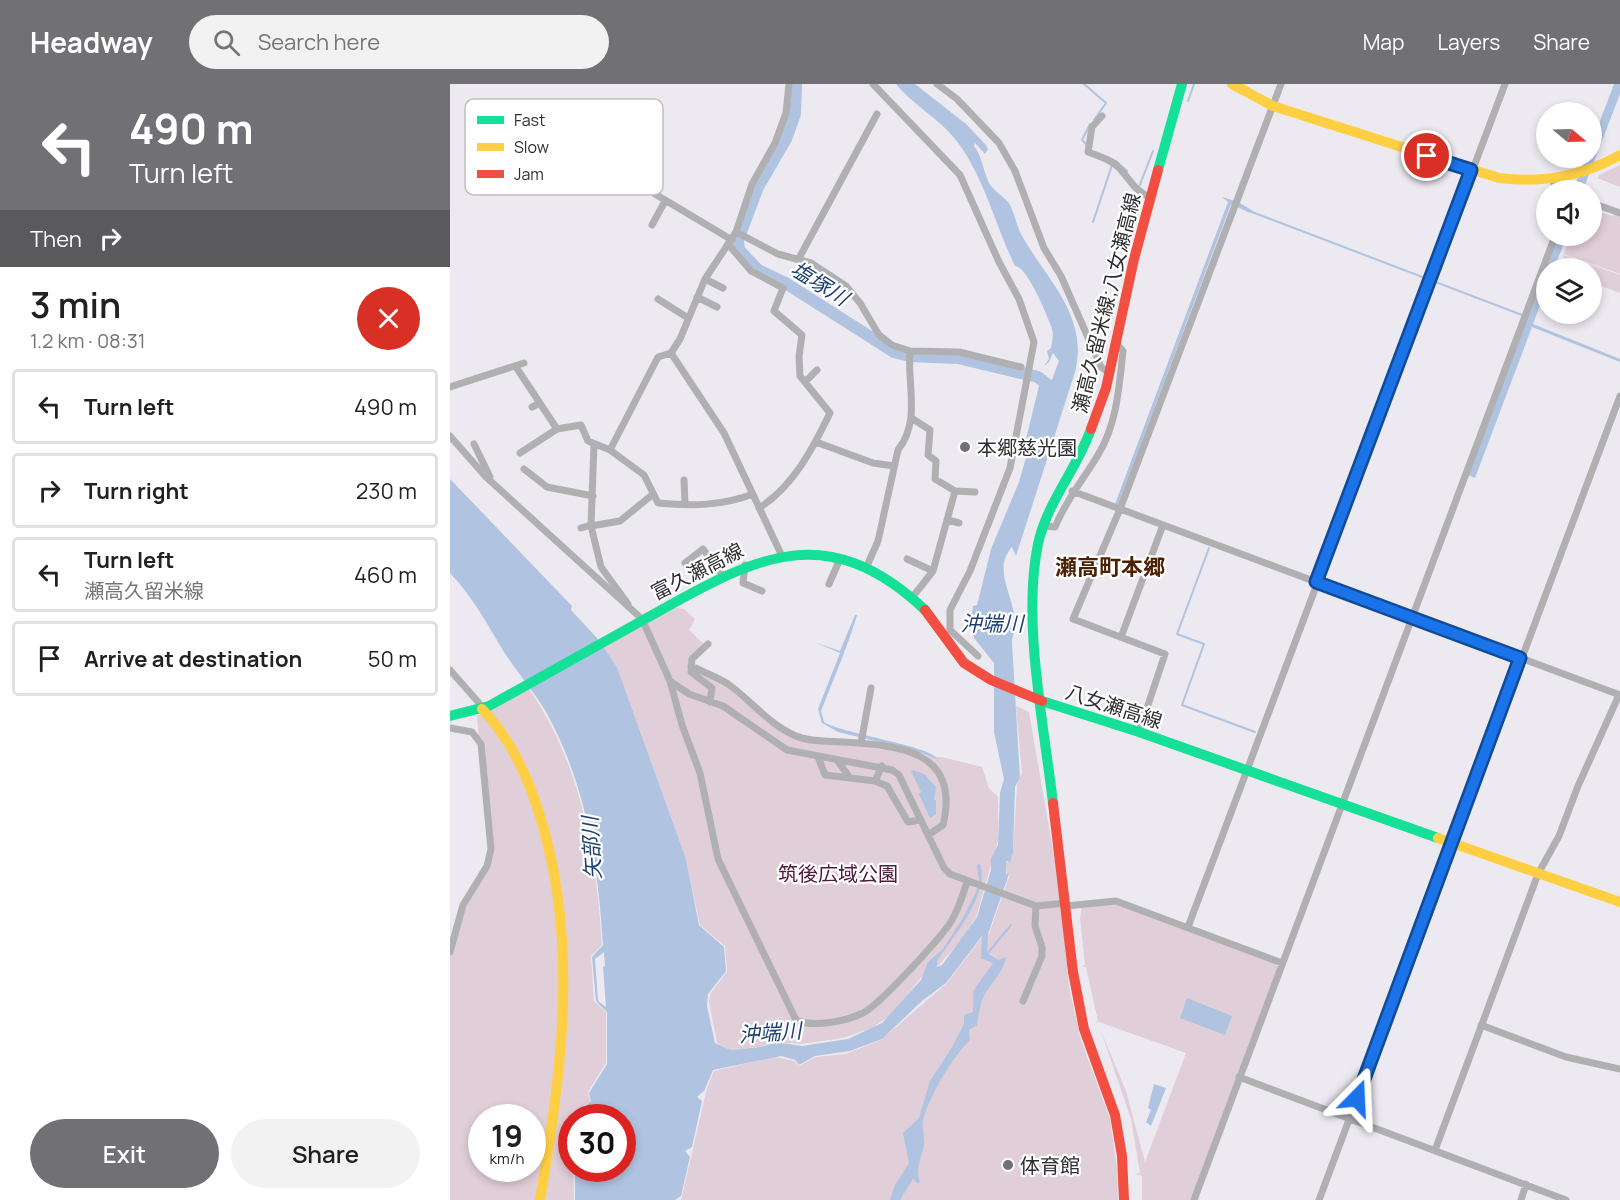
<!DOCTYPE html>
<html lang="en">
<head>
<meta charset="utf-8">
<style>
  :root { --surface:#fff; --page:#f2f2f2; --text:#202124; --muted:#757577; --line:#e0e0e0; --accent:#717074 }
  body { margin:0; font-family:Manrope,"Noto Sans JP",sans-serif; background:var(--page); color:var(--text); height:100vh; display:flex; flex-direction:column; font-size:22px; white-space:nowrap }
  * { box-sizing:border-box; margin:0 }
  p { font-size:20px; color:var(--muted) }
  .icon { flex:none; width:33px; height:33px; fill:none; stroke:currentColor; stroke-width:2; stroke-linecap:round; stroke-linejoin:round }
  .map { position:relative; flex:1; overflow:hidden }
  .side { display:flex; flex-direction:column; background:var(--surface); width:450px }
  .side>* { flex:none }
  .banner { background:#717074; color:#fff; overflow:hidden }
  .needle { width:39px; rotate:109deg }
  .buttons { position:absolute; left:1086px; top:18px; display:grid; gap:12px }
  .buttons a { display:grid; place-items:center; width:66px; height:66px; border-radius:50%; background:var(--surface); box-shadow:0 3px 9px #0003; font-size:30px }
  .speed { position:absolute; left:18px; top:1020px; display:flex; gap:12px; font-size:30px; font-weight:700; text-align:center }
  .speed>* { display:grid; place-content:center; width:78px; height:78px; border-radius:50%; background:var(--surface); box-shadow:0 3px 9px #0003; line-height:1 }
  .speed small { font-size:15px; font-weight:400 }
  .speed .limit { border:9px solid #d22; background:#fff; color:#111 }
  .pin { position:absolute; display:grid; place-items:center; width:51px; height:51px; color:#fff; margin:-26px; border:3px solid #fff; border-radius:50%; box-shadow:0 2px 6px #0007 }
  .me { position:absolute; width:66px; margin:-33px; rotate:21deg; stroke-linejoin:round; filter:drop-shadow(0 0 4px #0008) }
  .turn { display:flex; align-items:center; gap:21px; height:126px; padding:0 30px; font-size:27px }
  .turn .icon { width:78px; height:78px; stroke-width:2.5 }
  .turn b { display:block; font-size:42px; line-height:51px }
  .then { display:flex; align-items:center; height:57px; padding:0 30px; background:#0003; gap:12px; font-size:22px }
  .round { display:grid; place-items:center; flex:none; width:63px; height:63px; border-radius:32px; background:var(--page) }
  .summary { display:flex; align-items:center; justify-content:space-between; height:102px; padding:0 30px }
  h1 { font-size:36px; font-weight:600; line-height:45px }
  .primary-button { display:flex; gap:12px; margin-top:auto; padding:12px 30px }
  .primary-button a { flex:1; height:69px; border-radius:36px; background:var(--accent); color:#fff; font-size:24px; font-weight:600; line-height:69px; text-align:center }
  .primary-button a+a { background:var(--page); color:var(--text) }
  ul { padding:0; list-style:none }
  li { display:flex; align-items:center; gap:18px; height:75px; margin:0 12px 9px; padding:0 18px; border:3px solid var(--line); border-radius:6px }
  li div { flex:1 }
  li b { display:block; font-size:22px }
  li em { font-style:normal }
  header { display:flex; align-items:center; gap:36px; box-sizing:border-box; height:84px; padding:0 30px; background:var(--accent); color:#fff }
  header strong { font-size:28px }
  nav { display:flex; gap:33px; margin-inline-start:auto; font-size:21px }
  .search { width:420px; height:54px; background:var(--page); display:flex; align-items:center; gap:15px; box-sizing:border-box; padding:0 21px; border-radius:33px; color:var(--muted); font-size:22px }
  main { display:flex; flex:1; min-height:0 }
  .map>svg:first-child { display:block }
</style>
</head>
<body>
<header>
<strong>Headway</strong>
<div class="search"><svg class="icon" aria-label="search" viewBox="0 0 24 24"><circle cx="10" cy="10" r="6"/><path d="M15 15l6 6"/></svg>Search here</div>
<nav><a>Map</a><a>Layers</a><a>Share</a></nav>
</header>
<main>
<section class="side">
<div class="banner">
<div class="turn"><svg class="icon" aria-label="left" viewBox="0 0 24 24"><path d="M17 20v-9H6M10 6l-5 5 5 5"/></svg><div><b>490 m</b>Turn left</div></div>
<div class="then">Then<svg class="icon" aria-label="right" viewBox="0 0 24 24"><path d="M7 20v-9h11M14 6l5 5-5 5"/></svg></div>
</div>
<div class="summary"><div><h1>3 min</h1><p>1.2 km · 08:31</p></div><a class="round" style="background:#d93025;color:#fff"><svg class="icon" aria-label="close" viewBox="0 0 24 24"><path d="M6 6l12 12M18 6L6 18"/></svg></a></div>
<ul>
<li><svg class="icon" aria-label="left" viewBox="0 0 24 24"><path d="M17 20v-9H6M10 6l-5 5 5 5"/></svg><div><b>Turn left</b></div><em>490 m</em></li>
<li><svg class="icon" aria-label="right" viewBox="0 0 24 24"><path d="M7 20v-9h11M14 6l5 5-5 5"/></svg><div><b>Turn right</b></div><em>230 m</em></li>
<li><svg class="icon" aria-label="left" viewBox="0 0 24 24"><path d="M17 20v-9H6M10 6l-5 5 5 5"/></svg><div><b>Turn left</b><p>瀬高久留米線</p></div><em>460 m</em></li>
<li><svg class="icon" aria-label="arrive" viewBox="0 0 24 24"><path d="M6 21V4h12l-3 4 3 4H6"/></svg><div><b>Arrive at destination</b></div><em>50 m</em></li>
</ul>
<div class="primary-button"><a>Exit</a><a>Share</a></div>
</section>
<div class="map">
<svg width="1170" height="1116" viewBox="0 0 1170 1116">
  <rect width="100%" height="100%" fill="#eceaf0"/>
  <path fill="#e0ced9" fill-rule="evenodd" d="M 1170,81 L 1170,103 L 1147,94 L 1149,91 Z
    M 1142,122 L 1146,127 L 1163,132 L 1165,129 L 1170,131 L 1170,190 L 1114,170 L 1121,152 L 1142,152 Z
    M 1114,171 L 1170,191 L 1170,209 L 1142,199 L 1142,184 L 1108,184 Z
    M 221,523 L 234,525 L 245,535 L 239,546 L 254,560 L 243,580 L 276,597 L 314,631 L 346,649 L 361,653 C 378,656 485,675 492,673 L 532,683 L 539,704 L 548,713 L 548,757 L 526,833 L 511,856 L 489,881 L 474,890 L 442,930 L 422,944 L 393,954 L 351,960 L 323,958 L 311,963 L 281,966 L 267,959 L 259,918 L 260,910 L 277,887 L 275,862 L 250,841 L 236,775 L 167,583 L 152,561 Z
    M 79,605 C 132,682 146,770 152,861 L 141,872 L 144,917 L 156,928 L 156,979 L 138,1008 L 140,1017 L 134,1022 L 132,1033 L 122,1034 L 124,1116 L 0,1116 L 0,861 L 9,824 L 35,785 L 39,770 L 27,632 ZM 32,1034 L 82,1034 L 82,1084 L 32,1084 Z
    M 566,622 L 579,628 L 610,807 L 619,903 L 631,956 L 660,1035 L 667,1084 L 668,1116 L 231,1116 L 257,1004 L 264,987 L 325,973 L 344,977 L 349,982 L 366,973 L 396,970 L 431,956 L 497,899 L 532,853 L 539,850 L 560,790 L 557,790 L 555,779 L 560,777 L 560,769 L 563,768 L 567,701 L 572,689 Z
    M 667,820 L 826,880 L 828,883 L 741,1116 L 692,1116 L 692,1092 L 685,1090 L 690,1089 L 681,1035 L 651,947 L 676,1007 L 695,1078 L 736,969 L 649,938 L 645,938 L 648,937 L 636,883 L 632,883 L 635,881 L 630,834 L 632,823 Z"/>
  <path fill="#b0c3e0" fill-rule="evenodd" d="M 446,0 L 465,0 L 516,40 L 536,61 L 538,65 L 535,70 L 525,59 L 524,62 C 533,73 534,94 542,103 C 546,108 555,114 558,118 C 563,123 567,144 572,152 C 597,196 639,232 625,288 L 566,472 L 562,463 C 541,486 566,514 565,541 C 565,546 562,553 562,559 L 570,694 L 565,703 L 563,768 L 560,778 L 556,777 L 556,790 L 559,790 L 538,850 L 537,869 L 548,876 L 556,873 C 553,888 544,896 536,908 C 530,918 529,929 527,941 L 519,946 L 520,956 C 503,972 477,1015 473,1038 C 472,1046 475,1053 474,1062 C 471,1074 465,1086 470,1098 L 467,1099 L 463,1095 L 450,1116 L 440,1116 L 445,1101 L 459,1079 L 453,1049 L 469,1034 L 480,997 L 502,963 L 514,940 L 514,931 L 523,928 L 523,907 L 543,879 L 531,874 L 532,852 L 496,899 L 472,917 L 432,955 L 400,967 L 365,972 L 349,981 L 345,976 L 331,972 L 263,986 L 254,1007 L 247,1013 L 252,1017 L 242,1063 L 235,1067 L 240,1073 L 231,1112 L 225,1116 L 125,1116 L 125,1085 L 172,1084 L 172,1034 L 133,1033 L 135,1022 L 141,1017 L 139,1009 L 157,980 L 157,928 L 146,917 L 142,873 L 153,861 C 148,780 136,699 96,628 C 84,607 67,588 54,568 C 37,540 23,513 0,489 L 0,395 L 122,522 L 121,526 L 147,554 L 167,583 L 236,775 L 249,841 L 274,863 L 276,887 L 258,910 L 257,922 L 265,959 L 281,966 L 311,963 L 326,958 L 352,962 L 398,955 L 432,939 L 471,896 L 478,878 L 492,866 L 513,834 L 526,808 L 529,796 L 527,781 L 530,780 C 540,811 503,852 487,877 L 487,883 L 492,881 L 527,833 L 541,786 L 541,774 L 548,761 L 550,709 L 554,695 L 544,648 L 544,579 L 524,554 L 521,539 L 523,522 L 527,521 L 541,465 L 569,398 L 577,370 L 573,368 L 589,302 L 587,290 L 601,298 L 609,277 L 603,269 L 599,278 L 594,282 L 599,275 L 597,267 L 601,264 C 602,257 604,251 602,245 C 598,233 577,182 565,182 C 546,143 535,96 509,60 C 492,36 465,23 446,0 ZM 154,868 L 155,882 L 153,883 L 156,923 L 148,917 L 145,875 Z
    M 1164,0 L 1170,0 L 1170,10 L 1133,106 L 1123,106 L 1135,74 L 1142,74 L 1142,58 Z
    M 823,29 L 790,119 L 803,127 L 800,129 L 781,120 L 668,421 L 665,420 L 778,118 L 772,113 L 788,118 Z
    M 1108,152 L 1117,152 L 1104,184 L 1096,184 L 1096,205 L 1083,240 L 1170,275 L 1170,278 L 1082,243 L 1025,394 L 1018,391 Z
    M 405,531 L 407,531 C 397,564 384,594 371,627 L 374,638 C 393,650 482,662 487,675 L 463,666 L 388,648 L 372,639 L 368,625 L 390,569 L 364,558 L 390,567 Z
    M 463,686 L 474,690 L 486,703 L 484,716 L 486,716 L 486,730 L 480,734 L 469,710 L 471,708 L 461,687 Z
    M 737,914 L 782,932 L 775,951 L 730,934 Z
    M 704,1000 L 716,1004 L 701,1042 L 696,1038 L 701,1026 L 698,1024 Z"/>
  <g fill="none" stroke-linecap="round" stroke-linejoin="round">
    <path stroke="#b0c3e0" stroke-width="2" d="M 634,0 L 656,19 L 644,36
      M 738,17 L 744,0
      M 638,62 L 632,56 L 640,40
      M 666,77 L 677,87
      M 689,103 L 703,67
      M 802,128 L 1072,231
      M 643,138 L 662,81
      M 679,162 L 691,112
      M 759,464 L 727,550 L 754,560 L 732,621 L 805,648
      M 537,870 L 561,841"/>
    <path stroke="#b0c3e0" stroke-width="12" d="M 346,0 L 345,30 L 336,55 L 308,103 L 288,156 L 289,166 L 308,186 L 337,200 L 444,268 L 460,272 L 508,274 L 588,293 L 598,301"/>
    <path stroke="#b0b0b2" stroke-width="7" d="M 423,0 L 510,91 L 549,178 L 569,215 L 584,258 L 560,384 L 520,487 L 500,526 L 500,546 L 528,572
      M 487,0 L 507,15 L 549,59 L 565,87 L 594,164 L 611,192 L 651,283 L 659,289
      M 652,32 L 642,43 L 638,68 C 648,72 661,75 669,84 C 682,97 682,105 701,114
      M 1103,97 L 1106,106
      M 205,110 L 282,156
      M 1142,119 L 1170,129
      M 202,141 L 215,117
      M 286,148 L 328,170 L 361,179 L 396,202 L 410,219 L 429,251 L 442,261 L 460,267 L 509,268 L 571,283
      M 278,160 L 301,187 L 333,204 L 324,227 L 352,251 L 349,272 L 350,292 L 380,329 C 363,364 343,403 309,424
      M 348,176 L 427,30
      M 255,195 L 273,204
      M 247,213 L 267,223
      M 208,215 L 238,234
      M 221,269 L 274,349 L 331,470
      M 66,283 L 107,345
      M 355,298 L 367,286
      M 0,303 L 74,279
      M 82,323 L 90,319
      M 463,335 L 480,346 L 478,371 L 486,377 L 485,395 L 505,407 L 525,408
      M 0,352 L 36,393 L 192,535 L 220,597 L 232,641 L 250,689 L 268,775 L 346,936 C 364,944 396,937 413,929 C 429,921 492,853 502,836 C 509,824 513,811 517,798
      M 366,358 L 423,379 L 444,382
      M 24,360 L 40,393
      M 144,360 L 141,442 L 151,483 L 178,520
      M 160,366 L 208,273 L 221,269 L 230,255 L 255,195 L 286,148 L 302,100 L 325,59 L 336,29 L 339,0
      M 70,369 L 107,345 L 131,341 L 138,357 L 160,366 L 194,391 L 208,419 C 242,422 272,422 303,410
      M 74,385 L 97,403 L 143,412
      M 234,396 L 235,420
      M 622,407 L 1170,611
      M 498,436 L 509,439
      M 141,442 L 170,437 L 202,411
      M 594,442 L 605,443 C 616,416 633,396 648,371 C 667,340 669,303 673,267 L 665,258
      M 131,444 L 141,441
      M 457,475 L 483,487
      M 235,479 L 253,465 L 273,492
      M 295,481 L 293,499 L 312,507
      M 416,484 L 428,457 L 448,366 C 471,337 457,301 460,267
      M 379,500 L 390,475
      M 461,515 L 483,487 L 505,407
      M 671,553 L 713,441
      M 258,560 L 242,575 L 241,588 L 262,604 L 260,618
      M 241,582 C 253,588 267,593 278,600 C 302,617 318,640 346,652 C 360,658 377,657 392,658 C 448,661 511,666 493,741 L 478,751
      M 0,586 L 29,619
      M 220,597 L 239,610 L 270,621
      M 273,622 L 337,666 L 442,686 L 449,691 L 494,784 L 500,790 L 586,822 L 616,819
      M 0,644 L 22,648 L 31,660 L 41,765 L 37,782 L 13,821 L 0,868
      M 689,648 L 715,570 L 623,535 L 670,425 L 831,0
      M 411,659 L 421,604
      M 368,673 L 375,691 L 425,697 L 437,702 L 458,738 L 471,736
      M 387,676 L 400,694
      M 425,697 L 432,682
      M 616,822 L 666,817 L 832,879
      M 738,843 L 1055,0
      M 573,917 L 592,872 L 592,863 L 585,842 L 586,822
      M 1031,941 L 1116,973 L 1170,985
      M 789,993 L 1116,1116
      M 985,1066 L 1088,790 L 1109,752 L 1128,702 L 1169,611
      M 744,1116 L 1105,152
      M 869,1116 L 1170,312
      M 1071,1116 L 1076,1100"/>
    <path stroke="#16e098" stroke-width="10" d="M 708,86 L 732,0
      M 592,617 L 689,648 L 988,754
      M 0,632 L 39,622 C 91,593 143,564 195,535 C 298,478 372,429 475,526
      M 603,719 C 594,641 572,537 588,460 C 597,418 627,385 641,345"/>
    <path stroke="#ffcf43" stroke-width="10" d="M 782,0 L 823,22 L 1049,94 C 1093,99 1131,93 1170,71
      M 32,625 C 61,655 78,692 90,732 C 129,858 112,989 90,1116
      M 988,754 L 1170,818"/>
    <path stroke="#f24e42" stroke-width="10" d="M 641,345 L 656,304 L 684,175 L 708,86
      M 475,526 L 514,579 L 541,596 L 592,617
      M 603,719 L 623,888 L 634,945 L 665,1031 L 672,1072 L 674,1116"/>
  </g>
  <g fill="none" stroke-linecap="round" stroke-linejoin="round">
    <defs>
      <path id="route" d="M 907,1014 L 1070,574 L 866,498 L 1021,86 L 977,72"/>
    </defs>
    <use href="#route" stroke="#114b97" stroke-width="15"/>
    <use href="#route" stroke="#1a73e8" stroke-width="10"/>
  </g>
  <g fill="#717074" stroke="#fff" stroke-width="2">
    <circle cx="515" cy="363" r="6"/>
    <circle cx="558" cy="1081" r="6"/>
  </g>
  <g text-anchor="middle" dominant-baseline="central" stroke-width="4.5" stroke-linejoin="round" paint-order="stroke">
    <g font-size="20" fill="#2f2e31" stroke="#fff">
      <text transform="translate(656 219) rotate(-76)">瀬高久留米線;八女瀬高線</text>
      <text transform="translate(247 487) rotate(-27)">富久瀬高線</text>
      <text transform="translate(664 622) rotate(18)">八女瀬高線</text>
    </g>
    <g font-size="20" fill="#2f2e31" stroke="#fff" text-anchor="start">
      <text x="527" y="363">本郷慈光園</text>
      <text x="570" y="1081">体育館</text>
    </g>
    <g font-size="20" fill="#50183b" stroke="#fff">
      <text x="388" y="789">筑後広域公園</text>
    </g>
    <g font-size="21" font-style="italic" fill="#1c4171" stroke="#fff">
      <text transform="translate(370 199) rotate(32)">塩塚川</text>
      <text x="542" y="539">沖端川</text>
      <text transform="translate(141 764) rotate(-93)">矢部川</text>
      <text transform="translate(320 948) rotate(-4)">沖端川</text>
    </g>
    <g font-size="22" font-weight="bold" fill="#4d2100" stroke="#fff">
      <text x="660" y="483">瀬高町本郷</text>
    </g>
  </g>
  <rect x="15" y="15" width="198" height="96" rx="9" fill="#fff" stroke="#c1c0c1" stroke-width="1.5"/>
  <rect x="27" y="32" width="27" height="8" fill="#16e098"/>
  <rect x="27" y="59" width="27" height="8" fill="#ffcf43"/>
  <rect x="27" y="86" width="27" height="8" fill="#f24e42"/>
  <g font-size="16" fill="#2f2e31">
    <text x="64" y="42">Fast</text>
    <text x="64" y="69">Slow</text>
    <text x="64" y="96">Jam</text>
  </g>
</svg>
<div class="buttons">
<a><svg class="needle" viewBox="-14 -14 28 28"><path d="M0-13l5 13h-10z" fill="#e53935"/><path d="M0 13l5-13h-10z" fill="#757577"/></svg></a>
<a><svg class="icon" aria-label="sound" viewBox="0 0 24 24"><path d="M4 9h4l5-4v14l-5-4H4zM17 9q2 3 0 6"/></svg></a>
<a><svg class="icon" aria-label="layers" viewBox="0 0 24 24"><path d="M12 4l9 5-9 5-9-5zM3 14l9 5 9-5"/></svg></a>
</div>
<div class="speed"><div>19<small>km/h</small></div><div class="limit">30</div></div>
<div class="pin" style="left:977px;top:72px;background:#d93025"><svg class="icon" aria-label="arrive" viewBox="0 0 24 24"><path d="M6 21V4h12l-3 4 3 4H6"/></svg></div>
<svg class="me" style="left:907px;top:1014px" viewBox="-20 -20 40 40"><path d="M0-17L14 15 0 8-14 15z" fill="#1a73e8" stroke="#fff" stroke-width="4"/></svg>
</div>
</main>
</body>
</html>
